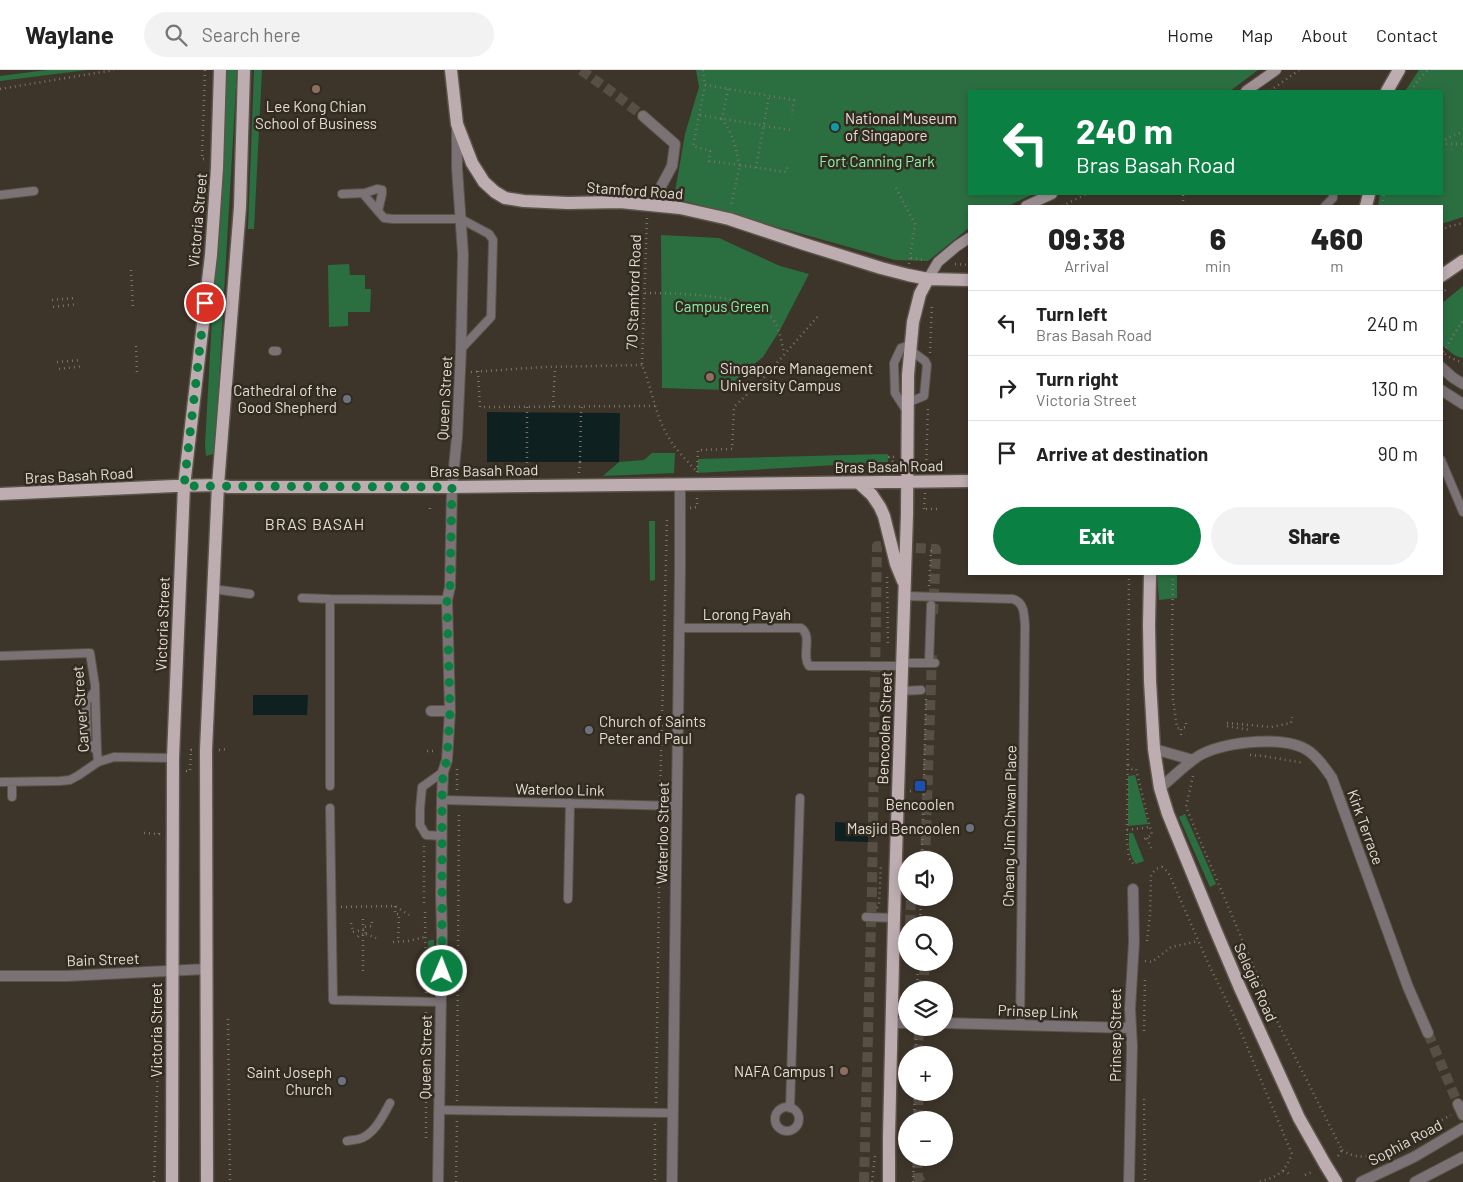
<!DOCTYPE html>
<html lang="en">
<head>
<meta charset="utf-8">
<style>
  :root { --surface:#fff; --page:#f2f2f2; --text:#222; --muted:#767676; --line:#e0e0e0; --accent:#0b8043 }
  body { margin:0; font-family:Barlow,sans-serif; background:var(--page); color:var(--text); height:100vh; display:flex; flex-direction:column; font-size:19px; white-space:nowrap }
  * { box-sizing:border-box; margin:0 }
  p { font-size:16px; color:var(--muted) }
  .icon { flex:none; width:28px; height:28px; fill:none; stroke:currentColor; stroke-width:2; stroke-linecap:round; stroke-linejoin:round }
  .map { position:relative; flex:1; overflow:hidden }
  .panel { position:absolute; left:968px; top:135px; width:475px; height:370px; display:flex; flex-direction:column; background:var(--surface); border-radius:0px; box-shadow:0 2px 8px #0003 }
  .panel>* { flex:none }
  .guide { position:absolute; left:968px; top:20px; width:475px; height:105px; border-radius:0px; box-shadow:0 2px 8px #0003; background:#0b8043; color:#fff; overflow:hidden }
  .fabs { position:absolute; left:898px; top:781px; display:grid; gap:10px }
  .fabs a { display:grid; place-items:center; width:55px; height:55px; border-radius:50%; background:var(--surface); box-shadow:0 2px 8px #0003; font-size:25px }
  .pin { position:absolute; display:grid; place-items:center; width:42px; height:42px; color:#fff; margin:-21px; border:2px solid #fff; border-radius:50%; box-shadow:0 1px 5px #0007 }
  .me { position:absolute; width:55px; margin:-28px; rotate:1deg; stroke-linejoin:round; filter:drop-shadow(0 0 4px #0008) }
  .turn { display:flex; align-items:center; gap:18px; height:105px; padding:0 25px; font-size:22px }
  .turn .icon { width:65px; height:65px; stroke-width:2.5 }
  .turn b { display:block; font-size:35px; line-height:42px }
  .eta { display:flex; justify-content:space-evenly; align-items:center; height:85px; text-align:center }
  .eta b { font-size:30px; font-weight:800; line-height:35px }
  .cta { display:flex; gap:10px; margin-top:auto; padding:10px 25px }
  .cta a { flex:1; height:58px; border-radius:30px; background:var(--accent); color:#fff; font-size:20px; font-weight:800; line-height:58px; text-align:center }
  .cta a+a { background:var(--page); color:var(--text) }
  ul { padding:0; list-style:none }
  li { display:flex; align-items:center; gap:15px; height:65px; padding:0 25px; border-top:1px solid var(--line) }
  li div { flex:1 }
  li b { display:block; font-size:19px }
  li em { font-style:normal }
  header { display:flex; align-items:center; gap:30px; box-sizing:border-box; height:70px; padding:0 25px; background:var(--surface); border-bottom:1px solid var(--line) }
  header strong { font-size:24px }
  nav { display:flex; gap:28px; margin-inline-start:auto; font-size:18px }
  .search { width:350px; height:45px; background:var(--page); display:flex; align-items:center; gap:12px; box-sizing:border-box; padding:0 18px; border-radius:28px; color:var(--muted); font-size:19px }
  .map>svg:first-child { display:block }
</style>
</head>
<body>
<header>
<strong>Waylane</strong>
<div class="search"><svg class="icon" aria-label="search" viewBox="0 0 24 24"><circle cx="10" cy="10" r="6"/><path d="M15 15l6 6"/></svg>Search here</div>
<nav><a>Home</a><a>Map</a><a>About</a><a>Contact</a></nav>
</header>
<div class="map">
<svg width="1463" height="1112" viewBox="0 0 1463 1112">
  <rect width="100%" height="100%" fill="#3e352a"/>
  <path fill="#2b6f41" d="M 47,0 L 87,0 L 0,11 L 0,6 Z
    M 227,0 L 237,0 L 215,378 L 213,384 L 206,386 L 205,376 L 216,175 Z
    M 254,0 L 262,0 L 254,159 L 248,159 Z
    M 696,0 L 1258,0 L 1230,21 L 969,21 L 969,124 L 1033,124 L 1008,136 L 969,136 L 969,158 L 928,191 L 895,190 L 674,128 L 685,64 L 699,17 Z
    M 1419,0 L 1463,0 L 1463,147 L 1441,154 L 1441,136 L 1378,136 L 1380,124 L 1441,124 L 1441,21 L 1405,21 Z
    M 661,165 L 719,168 L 780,196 L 809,204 L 780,260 L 763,287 L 744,302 L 726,320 L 662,318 Z
    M 349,194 L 350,205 L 365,205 L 365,219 L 371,219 L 370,242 L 348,242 L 348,256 L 329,257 L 328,195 Z
    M 1463,216 L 1463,288 C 1455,287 1447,280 1441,273 L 1441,234 Z
    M 652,383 L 675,383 L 674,403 L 603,406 L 619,392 L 644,390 Z
    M 888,384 L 888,392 L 697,403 L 698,389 Z
    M 649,451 L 655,451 L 655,510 L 650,511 Z
    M 1157,504 L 1177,504 L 1177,528 L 1159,530 Z
    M 1135,705 L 1148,754 L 1128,756 L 1128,706 Z
    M 1185,744 L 1216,814 L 1210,817 L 1179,747 Z
    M 1129,763 L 1133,763 L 1144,791 L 1136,794 C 1128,783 1129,776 1129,763 Z
    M 430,870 L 434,870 L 436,919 L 429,915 L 428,872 Z"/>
  <path fill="#0f2020" d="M 487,342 L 620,343 L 619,392 L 487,392 Z
    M 253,625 L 308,625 L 307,645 L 253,645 Z
    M 835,752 L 869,754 L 868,772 L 835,771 Z"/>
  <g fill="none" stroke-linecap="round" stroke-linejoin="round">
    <path stroke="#574e44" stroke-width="10" stroke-dasharray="10 5" stroke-linecap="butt" d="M 581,0 L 616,25 L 643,46
      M 925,790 L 932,585
      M 910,855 L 911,828
      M 923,920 L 925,892
      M 919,985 L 918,973 L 920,958
      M 918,1050 L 919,1022
      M 917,1088 L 918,1107 L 921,1112
      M 864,1112 L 872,818 L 877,476 L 936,479 L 933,546"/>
    <path stroke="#574e44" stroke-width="10" stroke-dasharray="10 5" stroke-linecap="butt" d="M 1428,963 L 1458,1034"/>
    <defs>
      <path id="service" d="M 365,123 L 365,126 L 384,148 L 393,149 L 461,149 L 489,164 L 493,170 L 491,247 L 461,279
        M 342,124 L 365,123 L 377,119 L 382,120 L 382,124 L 378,141
        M 0,125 L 34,121
        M 1325,136 L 1333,128 L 1333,124
        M 273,281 L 277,281
        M 907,333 L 924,326 L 927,295 L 925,291 L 910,280
        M 906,340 L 895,323 L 894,293 L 901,278 L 910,275
        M 1441,390 L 1463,442
        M 213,519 L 250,524
        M 904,526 L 1013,529 C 1025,533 1024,545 1025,556 L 1020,956
        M 302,528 L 330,529 L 447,530
        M 330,529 L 330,716
        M 679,558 L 801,558 C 813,566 801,585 809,596 L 902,596
        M 0,586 L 90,583 L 95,615 L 97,681 L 98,692
        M 902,593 L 935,593
        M 929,593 L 931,535
        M 95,621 L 86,632 L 87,672 L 97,681
        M 902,621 L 921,620
        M 0,712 L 60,711 L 70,710 L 79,705 L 98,692 L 114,687 L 173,688
        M 12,712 L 12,727
        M 442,730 L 677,736
        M 330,738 L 333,930 L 441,932
        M 442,766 L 426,765 L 420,755 L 420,739 L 422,717 L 443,702
        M 568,829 L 570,733
        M 866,847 L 894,848
        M775 1049a12 12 0 1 1 24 0a12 12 0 1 1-24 0Z
        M 790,1038 L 800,728
        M 439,1040 L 672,1043
        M 347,1071 C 351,1070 355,1070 359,1069 C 374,1065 383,1046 390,1033"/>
      <path id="pedestrian" d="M 643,46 L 675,74 L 672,96 L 658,122"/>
      <path id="minor" d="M 1441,297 L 1452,307 L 1463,314
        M 1441,320 L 1463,334
        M 431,641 L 450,641
        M 1154,679 L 1193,690
        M 1160,718 C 1171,709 1190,690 1202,684 C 1227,672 1287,664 1310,682 C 1319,689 1326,699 1332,708 L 1408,917 L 1428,963
        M 0,906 L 67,906 L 206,899
        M 892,953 L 906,953
        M 944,953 L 1131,958
        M 1458,1034 L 1463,1045
        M 672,1112 L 680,500 L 680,414
        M 1129,1112 L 1132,976 L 1130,939 L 1134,872 L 1133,819
        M 1361,1112 L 1414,1087 L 1463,1058
        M 1415,1112 L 1463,1087"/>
      <path id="tertiary" d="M 438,1112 L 442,863 L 441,824 L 442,730 L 443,702 L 447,690 L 450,641 L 447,530 L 450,517 L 452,417 L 457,367 L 461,279 L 463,184 L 457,98 L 457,57"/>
      <path id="secondary" d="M 1246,21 L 1276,0
        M 1026,136 L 1052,124
        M 928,209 L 938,192 L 957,176 L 969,168"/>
      <path id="primary" d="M 451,0 L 457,54 L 472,93 L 484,112 L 495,122 L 505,128 L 524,131 L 568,133 L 620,132 L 680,138 L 729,149 L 804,174 L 881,198 L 908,205 L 928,209 L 969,210
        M 1387,21 L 1399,0
        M 1366,136 L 1369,124
        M 1441,206 L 1463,191
        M 859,413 L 872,425 L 880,437 L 884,446 L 896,494 L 903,511
        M 0,424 L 174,416 L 218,415 L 229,417 L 452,417 L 969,411
        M 1150,504 L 1149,555 L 1150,611 L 1154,679 L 1160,718 L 1168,744 L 1215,859 L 1240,918 L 1299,1048 L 1325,1094 L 1336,1112
        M 172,1112 L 173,688 L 184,416 L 211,185 L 217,98 L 220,0
        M 207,1112 L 206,680 L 218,415 L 240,137 L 244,0
        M 889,1112 L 889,1067 L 894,848 L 907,444 L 908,305 L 913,252 L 920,224 L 928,209"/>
    </defs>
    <use href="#service" stroke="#5c5349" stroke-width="10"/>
    <use href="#pedestrian" stroke="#5c5349" stroke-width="12"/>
    <use href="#minor" stroke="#5c5349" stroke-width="12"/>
    <use href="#tertiary" stroke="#5c5349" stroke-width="12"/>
    <use href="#secondary" stroke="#5c5349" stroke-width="12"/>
    <use href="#primary" stroke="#5c5349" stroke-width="15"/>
    <path stroke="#7b736a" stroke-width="2.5" stroke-dasharray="1 4" stroke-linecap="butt" d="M 703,0 L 705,15 L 693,76 L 710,81 L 709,91 L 740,95 L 731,136
      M 705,15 L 794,30 L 792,45
      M 0,19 L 114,0
      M 728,19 L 722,49 C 733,65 736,76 739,95
      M 1270,21 L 1299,0
      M 1411,21 L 1418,10 L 1428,0
      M 700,45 L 790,60
      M 1441,72 L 1454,65 L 1463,62
      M 1441,74 L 1463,74
      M 204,89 L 202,89 L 205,0
      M 740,95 L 786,102 L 788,96
      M 756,98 L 769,26
      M 896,118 L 915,154 L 909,194
      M 1062,136 L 1086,124
      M 1183,136 L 1183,124
      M 1382,136 L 1384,124
      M 647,148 L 642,295 C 652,318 655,346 669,368 C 676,381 687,390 696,401
      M 1441,161 L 1447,157 L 1463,153
      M 911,188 L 925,190
      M 955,194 L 969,195
      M 131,200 L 133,240
      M 645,223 C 674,223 756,224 774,251 C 780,261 782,273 784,284
      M 1441,224 L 1448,218
      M 52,230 L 76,228
      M 53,237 L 78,234
      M 136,276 L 137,303
      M 1441,281 L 1449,287 L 1463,293
      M 1443,282 L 1463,250
      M 930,283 L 932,233
      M 57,292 L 82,290
      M 59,299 L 83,296
      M 478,301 L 480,337 L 655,336
      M 471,302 L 544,297 L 642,295
      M 527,337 L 527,342
      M 553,337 L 555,297
      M 581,343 L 582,336
      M 888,387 L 896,387
      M 889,387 L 893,392 L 893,400
      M 926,400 L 928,336
      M 697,402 L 698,380 L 732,379 L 734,337 L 760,312 L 819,245
      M 527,403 L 527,392
      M 579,403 L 580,392
      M 690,438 L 697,437 L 697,427
      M 430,439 L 430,435
      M 924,439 L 925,423
      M 926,439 L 937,439
      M 1129,504 L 1127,770 L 1129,788 L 1135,796
      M 1173,504 L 1172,568 L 1173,629 L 1177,658 L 1181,658
      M 887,507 L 888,576
      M 929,516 L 931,481 L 936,482
      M 1227,653 L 1271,657 L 1291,653 L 1292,647
      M 1227,656 L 1250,660
      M 1181,665 L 1181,658 L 1186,657 L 1186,651
      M 219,680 L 227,679
      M 427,681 L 436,681
      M 1250,685 L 1263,686 L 1304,693
      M 1128,695 L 1132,699 L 1136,699 L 1152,765 L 1144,769
      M 457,699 L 457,721
      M 186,701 L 190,701 L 191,680 L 193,680
      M 1193,706 L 1186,737 L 1274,945 L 1342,1080 L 1338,1086
      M 910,721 L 923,721
      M 660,726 L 667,449
      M 1127,760 L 1150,757
      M 144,763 L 159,764 L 159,763
      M 1147,768 L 1151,778
      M 922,790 L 926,629
      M 424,822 L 424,774
      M 424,827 L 424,833
      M 395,836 L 395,844 L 399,844 L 398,872
      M 341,837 L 395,836 L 409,845
      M 877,838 L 879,834 L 881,794
      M 425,842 L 426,923
      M 363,849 L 363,857 L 372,856 L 372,851
      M 351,853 L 353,861 L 354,861
      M 920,855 L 921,828
      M 363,860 L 363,904
      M 353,862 L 364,859 L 366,864 L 359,865 L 357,868
      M 366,864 L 376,868
      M 1147,871 L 1150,845 L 1151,805 L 1156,799 L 1162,797 L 1168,802 L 1170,806 L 1209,895 L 1235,948 L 1292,1084 C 1284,1103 1279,1106 1259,1112
      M 393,872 L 409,871 L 425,867
      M 1145,891 L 1152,892 L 1171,877 L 1199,871
      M 917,920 L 918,892
      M 228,949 L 230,1112
      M 1144,961 L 1145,906
      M 916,985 L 916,961 L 937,962
      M 1144,1029 L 1145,1112
      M 457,1031 L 459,741
      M 656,1033 L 660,746
      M 914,1050 L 915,1022
      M 655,1054 L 655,1112
      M 426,1068 L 426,941
      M 1342,1080 C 1354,1088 1366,1088 1379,1084 L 1451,1045
      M 1283,1101 L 1292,1105
      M 1305,1105 L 1314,1101
      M 154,1112 L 158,990
      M 456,1112 L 457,1051
      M 872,1112 L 875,1086
      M 913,1112 L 914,1088"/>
    <use href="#service" stroke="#7a7274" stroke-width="8"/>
    <use href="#pedestrian" stroke="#7a7274" stroke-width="10"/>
    <use href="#minor" stroke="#7a7274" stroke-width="10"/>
    <use href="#tertiary" stroke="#7a7274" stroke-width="10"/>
    <use href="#secondary" stroke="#a09396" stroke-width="10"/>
    <use href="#primary" stroke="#bdadb1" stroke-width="12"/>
    <path stroke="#7b736a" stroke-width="2.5" stroke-dasharray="1 4" stroke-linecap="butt" d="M 527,342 L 527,392
      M 580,392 L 581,343"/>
  </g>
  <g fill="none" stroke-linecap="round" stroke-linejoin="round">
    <path stroke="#0b8043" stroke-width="9" stroke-dasharray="0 16.2" d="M 205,233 L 184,416 L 452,417 L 450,517 L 447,530 L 450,641 L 447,690 L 443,702 L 442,730 L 442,901"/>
  </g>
  <g fill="#8d6e63" stroke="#332b20" stroke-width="2">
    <circle cx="316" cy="19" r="5"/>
    <circle cx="710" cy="307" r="5"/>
    <circle cx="844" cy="1001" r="5"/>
  </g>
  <circle fill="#0f9aa8" stroke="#332b20" stroke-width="2" cx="835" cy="57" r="5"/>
  <g fill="#6b7280" stroke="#332b20" stroke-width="2">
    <circle cx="347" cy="329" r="5"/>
    <circle cx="589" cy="660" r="5"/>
    <circle cx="970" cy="758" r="5"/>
    <circle cx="342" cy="1011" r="5"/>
  </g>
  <rect fill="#1a4fb4" stroke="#332b20" stroke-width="2" x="914" y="710" width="12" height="12" rx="2.5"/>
  <g text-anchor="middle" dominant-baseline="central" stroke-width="5" stroke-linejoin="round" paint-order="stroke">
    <g font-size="15" fill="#e3ddd6" stroke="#332b20" text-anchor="end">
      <text x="316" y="36" text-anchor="middle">Lee Kong Chian<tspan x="316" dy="17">School of Business</tspan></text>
      <text x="845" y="48" text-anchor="start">National Museum<tspan x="845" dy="17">of Singapore</tspan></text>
      <text x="720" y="298" text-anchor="start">Singapore Management<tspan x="720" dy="17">University Campus</tspan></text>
      <text x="337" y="320">Cathedral of the<tspan x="337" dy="17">Good Shepherd</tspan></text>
      <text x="599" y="651" text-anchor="start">Church of Saints<tspan x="599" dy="17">Peter and Paul</tspan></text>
      <text x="920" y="734" text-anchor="middle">Bencoolen</text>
      <text x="960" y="758">Masjid Bencoolen</text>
      <text x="834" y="1001">NAFA Campus 1</text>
      <text x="332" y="1002">Saint Joseph<tspan x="332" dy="17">Church</tspan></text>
    </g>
    <g font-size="15" fill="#89f2a7" stroke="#332b20">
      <text x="877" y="91">Fort Canning Park</text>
      <text x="722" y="236">Campus Green</text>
    </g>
    <g font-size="15" fill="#e3ddd6" stroke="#332b20">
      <text transform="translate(635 120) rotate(4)">Stamford Road</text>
      <text transform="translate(197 150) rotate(-85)">Victoria Street</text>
      <text transform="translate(633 222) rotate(-88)">70 Stamford Road</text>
      <text transform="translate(444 328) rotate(-87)">Queen Street</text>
      <text transform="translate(889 396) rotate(-1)">Bras Basah Road</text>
      <text transform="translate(484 400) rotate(-1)">Bras Basah Road</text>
      <text transform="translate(79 405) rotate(-3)">Bras Basah Road</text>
      <text x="747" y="544">Lorong Payah</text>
      <text transform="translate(162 554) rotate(-88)">Victoria Street</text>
      <text transform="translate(80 639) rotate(-94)">Carver Street</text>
      <text transform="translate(884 658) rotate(-88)">Bencoolen Street</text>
      <text transform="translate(560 719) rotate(1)">Waterloo Link</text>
      <text transform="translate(1009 756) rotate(-89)">Cheang Jim Chwan Place</text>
      <text transform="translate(1366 757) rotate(70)">Kirk Terrace</text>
      <text transform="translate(662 763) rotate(-89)">Waterloo Street</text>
      <text transform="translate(103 889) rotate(-2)">Bain Street</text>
      <text transform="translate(1256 912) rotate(66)">Selegie Road</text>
      <text transform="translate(1038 941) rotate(2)">Prinsep Link</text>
      <text transform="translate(156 960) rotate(-90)">Victoria Street</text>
      <text transform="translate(1115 965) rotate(-90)">Prinsep Street</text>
      <text transform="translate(425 987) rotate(-89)">Queen Street</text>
      <text transform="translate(1405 1072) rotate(-28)">Sophia Road</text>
    </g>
    <g font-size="16" letter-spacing="1" fill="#e3ddd6" stroke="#332b20">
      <text x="315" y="453">BRAS BASAH</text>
    </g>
  </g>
</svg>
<div class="fabs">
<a><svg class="icon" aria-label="sound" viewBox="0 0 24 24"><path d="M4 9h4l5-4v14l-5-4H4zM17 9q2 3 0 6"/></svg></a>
<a><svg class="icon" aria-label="search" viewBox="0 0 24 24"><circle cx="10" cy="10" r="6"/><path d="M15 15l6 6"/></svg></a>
<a><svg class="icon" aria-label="layers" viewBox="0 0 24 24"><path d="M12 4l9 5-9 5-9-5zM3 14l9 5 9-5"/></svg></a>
<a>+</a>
<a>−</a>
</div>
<div class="pin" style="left:205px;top:233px;background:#d93025"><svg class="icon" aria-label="arrive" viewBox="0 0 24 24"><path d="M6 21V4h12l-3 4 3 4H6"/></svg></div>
<svg class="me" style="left:442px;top:901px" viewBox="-20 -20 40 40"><circle r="17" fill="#0b8043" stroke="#fff" stroke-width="3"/><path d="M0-11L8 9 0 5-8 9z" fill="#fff"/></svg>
<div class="guide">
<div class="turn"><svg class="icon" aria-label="left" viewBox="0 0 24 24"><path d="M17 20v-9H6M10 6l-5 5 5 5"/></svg><div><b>240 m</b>Bras Basah Road</div></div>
</div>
<section class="panel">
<div class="eta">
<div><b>09:38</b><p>Arrival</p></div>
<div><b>6</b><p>min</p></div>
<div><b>460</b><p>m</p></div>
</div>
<ul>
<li><svg class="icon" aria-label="left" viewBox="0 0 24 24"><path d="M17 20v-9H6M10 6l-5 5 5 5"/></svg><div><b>Turn left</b><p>Bras Basah Road</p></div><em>240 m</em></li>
<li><svg class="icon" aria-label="right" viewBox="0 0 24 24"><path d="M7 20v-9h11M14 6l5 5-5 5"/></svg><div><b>Turn right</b><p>Victoria Street</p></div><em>130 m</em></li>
<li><svg class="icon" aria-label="arrive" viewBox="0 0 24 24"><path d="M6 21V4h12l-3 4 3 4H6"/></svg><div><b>Arrive at destination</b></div><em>90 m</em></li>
</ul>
<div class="cta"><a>Exit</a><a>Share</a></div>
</section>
</div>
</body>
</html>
